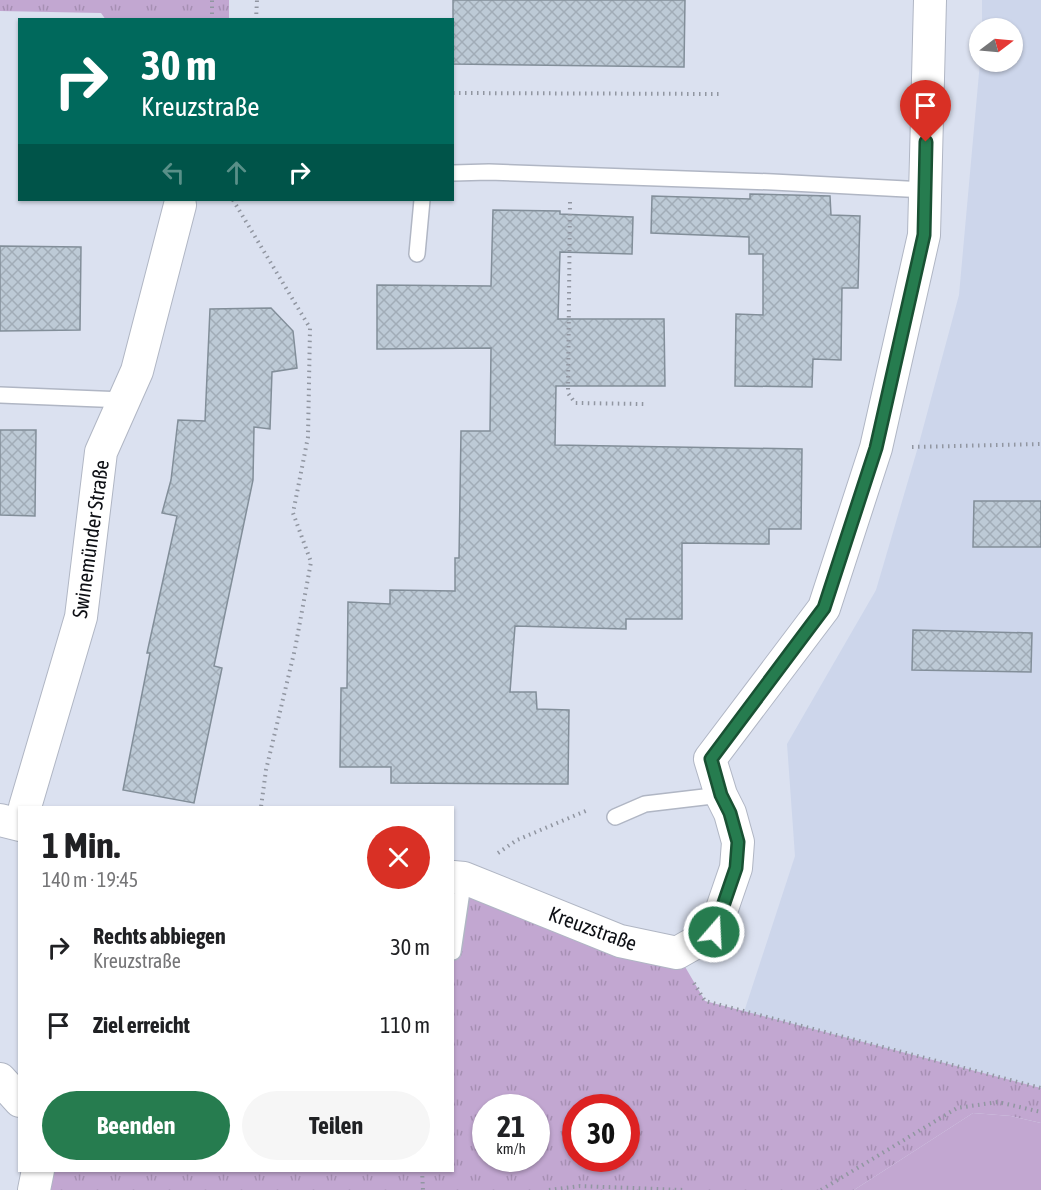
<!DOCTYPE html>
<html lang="de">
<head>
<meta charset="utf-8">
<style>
  :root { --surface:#fff; --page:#f6f6f6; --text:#202124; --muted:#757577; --accent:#267c4f }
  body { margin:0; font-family:"Asap Condensed",sans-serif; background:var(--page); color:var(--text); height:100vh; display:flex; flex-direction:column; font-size:22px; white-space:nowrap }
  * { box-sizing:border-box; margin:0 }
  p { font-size:20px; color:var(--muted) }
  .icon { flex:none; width:33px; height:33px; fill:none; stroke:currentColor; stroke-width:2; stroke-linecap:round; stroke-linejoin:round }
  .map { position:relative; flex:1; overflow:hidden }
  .side { position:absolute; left:18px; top:806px; width:436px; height:366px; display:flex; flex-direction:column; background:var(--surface); border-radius:0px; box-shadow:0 2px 4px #0004 }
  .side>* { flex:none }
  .banner { position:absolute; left:18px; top:18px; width:436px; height:183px; border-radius:0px; box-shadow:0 2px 4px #0004; background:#00695c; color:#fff; overflow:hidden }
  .needle { width:39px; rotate:74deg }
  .fabs { position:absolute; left:969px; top:18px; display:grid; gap:12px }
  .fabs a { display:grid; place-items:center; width:54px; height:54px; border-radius:50%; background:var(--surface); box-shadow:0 2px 4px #0004; font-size:30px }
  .speed { position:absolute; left:472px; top:1094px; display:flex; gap:12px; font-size:30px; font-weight:700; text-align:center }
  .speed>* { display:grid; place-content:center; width:78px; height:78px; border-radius:50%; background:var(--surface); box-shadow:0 2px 4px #0004; line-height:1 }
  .speed small { font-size:15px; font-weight:400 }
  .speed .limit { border:9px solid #d22; background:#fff; color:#111 }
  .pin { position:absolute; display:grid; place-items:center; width:51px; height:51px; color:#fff; margin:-62px -26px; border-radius:50% 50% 50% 0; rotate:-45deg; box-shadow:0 0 6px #0007 }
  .pin .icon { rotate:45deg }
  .me { position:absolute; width:66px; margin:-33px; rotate:19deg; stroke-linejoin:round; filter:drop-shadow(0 0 4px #0008) }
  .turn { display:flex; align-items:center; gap:21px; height:126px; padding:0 24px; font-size:27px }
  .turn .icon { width:78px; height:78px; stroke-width:2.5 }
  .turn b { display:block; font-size:42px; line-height:51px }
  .lanes { display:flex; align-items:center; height:57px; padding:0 24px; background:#0003; justify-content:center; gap:30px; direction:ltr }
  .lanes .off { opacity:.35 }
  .round { display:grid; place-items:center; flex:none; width:63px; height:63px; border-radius:32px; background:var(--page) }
  .summary { display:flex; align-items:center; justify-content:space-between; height:102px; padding:0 24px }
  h1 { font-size:36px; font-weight:700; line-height:45px }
  .cta { display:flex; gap:12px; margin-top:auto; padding:12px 24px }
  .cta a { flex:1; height:69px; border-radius:36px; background:var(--accent); color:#fff; font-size:24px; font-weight:700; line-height:69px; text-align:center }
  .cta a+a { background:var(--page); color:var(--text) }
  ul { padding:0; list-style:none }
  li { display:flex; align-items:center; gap:18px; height:78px; padding:0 24px }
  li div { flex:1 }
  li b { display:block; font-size:22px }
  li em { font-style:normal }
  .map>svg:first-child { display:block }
</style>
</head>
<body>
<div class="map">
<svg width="1041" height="1190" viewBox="0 0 1041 1190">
  <defs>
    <pattern id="grass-tufts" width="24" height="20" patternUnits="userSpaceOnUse" patternTransform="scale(1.5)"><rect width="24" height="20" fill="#c2a7d1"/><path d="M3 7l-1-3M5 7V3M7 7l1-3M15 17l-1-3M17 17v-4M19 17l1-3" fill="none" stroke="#a68fb3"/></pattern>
    <pattern id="building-cross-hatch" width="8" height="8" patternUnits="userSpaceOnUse" patternTransform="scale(1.5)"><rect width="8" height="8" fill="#bdcad6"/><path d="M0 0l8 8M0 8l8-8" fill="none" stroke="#a1acb7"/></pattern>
  </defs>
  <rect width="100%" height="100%" fill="#dbe1f0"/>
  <path fill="#cdd6eb" d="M 982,0 L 1041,0 L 1041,1088 L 744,1012 L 795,856 L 787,744 L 876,590 L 918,447 L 959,295 L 980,62 L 1012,62 L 1012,28 L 982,28 Z"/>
  <path fill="url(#grass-tufts)" fill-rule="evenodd" d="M 0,0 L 229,0 L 229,19 L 106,20 L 101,13 L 0,11 Z
    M 453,877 L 677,953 L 705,1001 L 1041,1088 L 1041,1123 L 1011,1116 L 973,1113 L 854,1190 L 34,1190 L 38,1170 L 453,1170 ZM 486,1107 L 537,1107 L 537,1158 L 486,1158 ZM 576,1107 L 627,1107 L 627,1158 L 576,1158 Z"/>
  <path fill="#c2a7d1" d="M 973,1113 L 1011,1116 L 1041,1123 L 1041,1190 L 854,1190 Z"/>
  <path fill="url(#building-cross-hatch)" stroke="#828e99" stroke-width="1.5" d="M 453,0 L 685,0 L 684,67 L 453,64 Z
    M 750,194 L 830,196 L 831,215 L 860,216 L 858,288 L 842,288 L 841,360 L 813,359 L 812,387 L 735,386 L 736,314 L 763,315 L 763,254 L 749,254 L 749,237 L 651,233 L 652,196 L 750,199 Z
    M 493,210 L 560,211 L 560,214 L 633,217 L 632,254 L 560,252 L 558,319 L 664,319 L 665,386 L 556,386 L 555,445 L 802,449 L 801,529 L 769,529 L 769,544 L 682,543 L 682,619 L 626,619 L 626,629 L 515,626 L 510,692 L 536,692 L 537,709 L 569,710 L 568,784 L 391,783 L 391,767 L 340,767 L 341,688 L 347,688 L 348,602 L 390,604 L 390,590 L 455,591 L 455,558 L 459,558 L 461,431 L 490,431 L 491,348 L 377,349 L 377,285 L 491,286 Z
    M 0,246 L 81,247 L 80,330 L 0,331 Z
    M 271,308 L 293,331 L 297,368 L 272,372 L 270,429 L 254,427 L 253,480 L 214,666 L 222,668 L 194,803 L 123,790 L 150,653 L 147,653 L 177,516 L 162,513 L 171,480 L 178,420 L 205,421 L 210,309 Z
    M 0,430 L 36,430 L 35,516 L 0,515 Z
    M 974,501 L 1041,501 L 1041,547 L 973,547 Z
    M 913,630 L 1032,633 L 1031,672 L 912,670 Z"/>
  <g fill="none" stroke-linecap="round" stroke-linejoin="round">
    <defs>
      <path id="service" d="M 453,173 L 489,172 L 773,182 L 925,190
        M 417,254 L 422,200
        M 0,395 L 124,400
        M 615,817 L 645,804 L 721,795
        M 453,952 L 464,878"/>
      <path id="minor" d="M 25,807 L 81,617 L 101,452 L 137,371 L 180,205
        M 0,820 L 20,825
        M 453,877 L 464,878 L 620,941 L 677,953 L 714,932 L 736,868 L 738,842 L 730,813 L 721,795 L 710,759 L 824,608 L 876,448 L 924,235 L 930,0
        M 0,1079 L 20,1101
        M 34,1190 L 38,1170"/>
    </defs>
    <use href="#service" stroke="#b0b6c4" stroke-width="18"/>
    <use href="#minor" stroke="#b0b6c4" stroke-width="34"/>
    <path stroke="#9196a1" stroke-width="4" stroke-dasharray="1.5 4.5" stroke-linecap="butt" d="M 212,20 L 212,0
      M 256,20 L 257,0
      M 453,93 L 720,94
      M 233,200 L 310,328 L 308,437 L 293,513 L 311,562 L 295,649 L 266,770 L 261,807
      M 570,202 L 568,393 L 575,403 L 644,404
      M 912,447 L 1041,444
      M 498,853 L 517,840 L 588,810
      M 694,983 L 705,1001 L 1041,1088
      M 422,1170 L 423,1190
      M 549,1190 L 580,1186 L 684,1190
      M 821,1190 L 957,1108 L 998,1102 L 1041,1112"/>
    <use href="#service" stroke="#fff" stroke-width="15"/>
    <use href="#minor" stroke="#fff" stroke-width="32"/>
  </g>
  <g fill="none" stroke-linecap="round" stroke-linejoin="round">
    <defs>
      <path id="route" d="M 714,932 L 736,868 L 738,842 L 730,813 L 721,795 L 711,759 L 824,608 L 876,448 L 924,235 L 926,142"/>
    </defs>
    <use href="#route" stroke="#195133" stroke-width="15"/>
    <use href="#route" stroke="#267c4f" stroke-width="10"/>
  </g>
  <g text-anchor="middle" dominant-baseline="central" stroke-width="4.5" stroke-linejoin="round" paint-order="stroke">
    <g font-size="21" fill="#0e1015" stroke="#fff">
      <text transform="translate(90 539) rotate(-82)">Swinemünder Straße</text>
      <text transform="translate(593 928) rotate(20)">Kreuzstraße</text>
    </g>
  </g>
</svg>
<div class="fabs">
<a><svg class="needle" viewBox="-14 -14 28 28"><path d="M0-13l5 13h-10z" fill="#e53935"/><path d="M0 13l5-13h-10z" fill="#757577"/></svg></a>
</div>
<div class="speed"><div>21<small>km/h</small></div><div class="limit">30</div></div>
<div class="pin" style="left:926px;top:142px;background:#d93025"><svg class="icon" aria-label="arrive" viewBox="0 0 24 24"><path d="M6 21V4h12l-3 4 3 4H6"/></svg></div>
<svg class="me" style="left:714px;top:932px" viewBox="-20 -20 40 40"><circle r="17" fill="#267c4f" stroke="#fff" stroke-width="3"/><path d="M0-11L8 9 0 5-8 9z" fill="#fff"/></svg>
<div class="banner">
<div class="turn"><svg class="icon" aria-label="right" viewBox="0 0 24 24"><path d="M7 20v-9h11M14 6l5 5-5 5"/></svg><div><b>30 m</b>Kreuzstraße</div></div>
<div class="lanes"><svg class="icon off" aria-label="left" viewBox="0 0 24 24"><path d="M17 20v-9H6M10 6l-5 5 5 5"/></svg><svg class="icon off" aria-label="ahead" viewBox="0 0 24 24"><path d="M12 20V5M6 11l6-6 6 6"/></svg><svg class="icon" aria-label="right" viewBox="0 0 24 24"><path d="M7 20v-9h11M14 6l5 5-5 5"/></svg></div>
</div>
<section class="side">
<div class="summary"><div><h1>1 Min.</h1><p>140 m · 19:45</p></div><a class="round" style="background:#d93025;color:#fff"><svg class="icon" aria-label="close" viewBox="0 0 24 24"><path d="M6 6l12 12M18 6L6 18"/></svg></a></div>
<ul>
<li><svg class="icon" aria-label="right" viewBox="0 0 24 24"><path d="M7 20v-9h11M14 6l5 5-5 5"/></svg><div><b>Rechts abbiegen</b><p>Kreuzstraße</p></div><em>30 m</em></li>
<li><svg class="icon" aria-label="arrive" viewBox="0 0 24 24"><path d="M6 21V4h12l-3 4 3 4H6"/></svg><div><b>Ziel erreicht</b></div><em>110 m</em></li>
</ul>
<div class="cta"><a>Beenden</a><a>Teilen</a></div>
</section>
</div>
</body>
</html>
